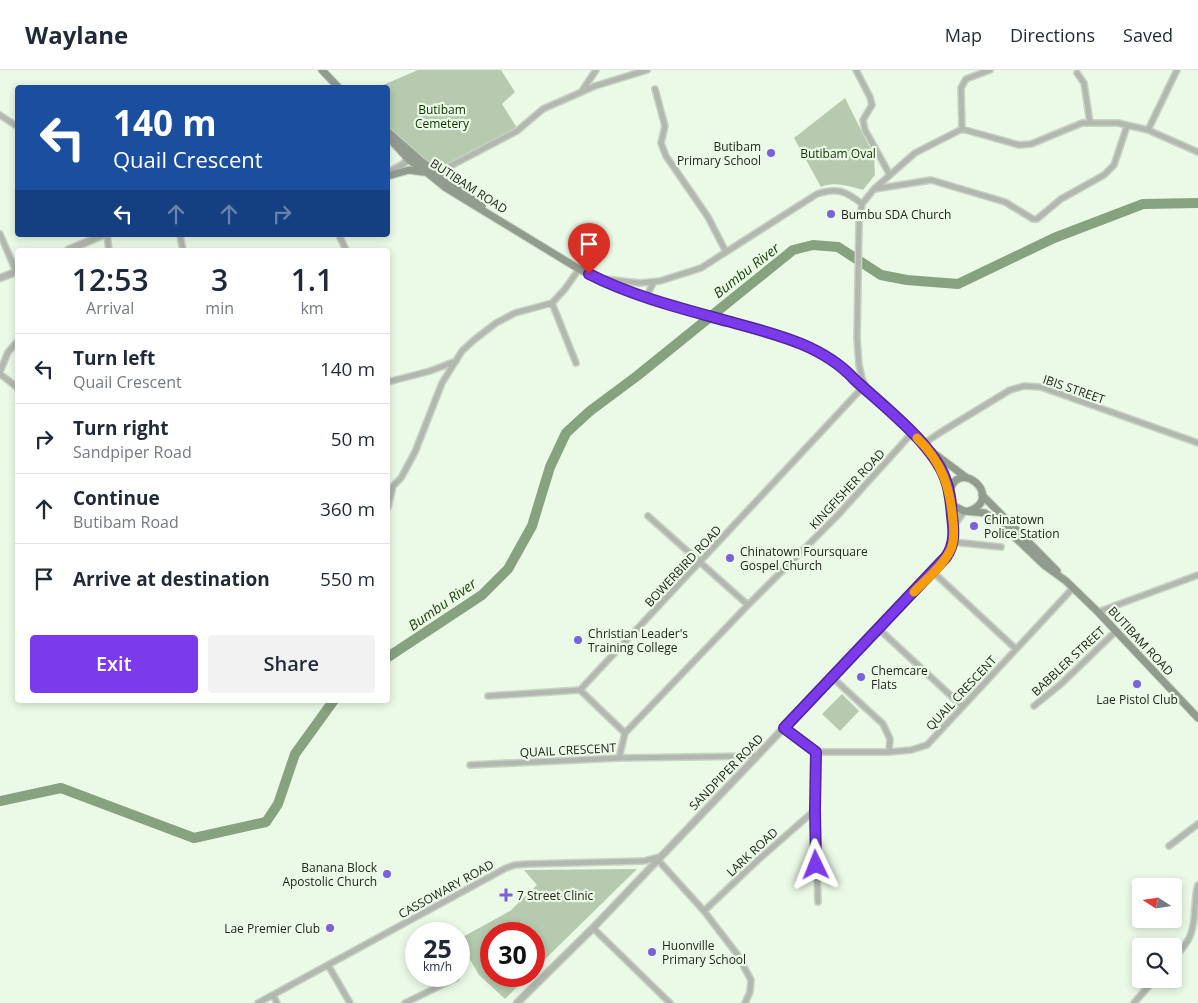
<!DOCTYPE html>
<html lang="en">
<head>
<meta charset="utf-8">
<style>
  :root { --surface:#fff; --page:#f2f2f3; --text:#1f2937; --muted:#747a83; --line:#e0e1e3; --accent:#7c3aed }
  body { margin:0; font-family:"Open Sans",sans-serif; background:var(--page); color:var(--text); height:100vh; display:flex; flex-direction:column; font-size:19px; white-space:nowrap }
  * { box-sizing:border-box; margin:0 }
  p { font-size:16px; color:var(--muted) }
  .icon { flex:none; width:28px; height:28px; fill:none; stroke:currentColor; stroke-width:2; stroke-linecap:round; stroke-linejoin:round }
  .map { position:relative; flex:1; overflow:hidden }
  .details { position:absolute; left:15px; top:178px; width:375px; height:455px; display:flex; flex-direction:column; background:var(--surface); border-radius:5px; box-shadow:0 2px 8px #0003 }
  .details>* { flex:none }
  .guide { position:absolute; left:15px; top:15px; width:375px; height:152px; border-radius:5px; box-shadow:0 2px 8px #0003; background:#1a4fa0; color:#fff; overflow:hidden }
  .needle { width:32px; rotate:282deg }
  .tools { position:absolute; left:1132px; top:808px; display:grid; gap:10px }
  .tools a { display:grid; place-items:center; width:50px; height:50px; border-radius:5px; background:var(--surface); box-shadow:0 2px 8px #0003; font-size:25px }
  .speed { position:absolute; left:405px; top:852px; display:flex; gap:10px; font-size:25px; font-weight:700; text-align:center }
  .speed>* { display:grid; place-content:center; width:65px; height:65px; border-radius:50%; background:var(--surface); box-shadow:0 2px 8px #0003; line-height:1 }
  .speed small { font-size:12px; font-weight:400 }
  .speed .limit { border:8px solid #d22; background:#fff; color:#111 }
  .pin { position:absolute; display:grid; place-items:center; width:42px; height:42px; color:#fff; margin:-51px -21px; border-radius:50% 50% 50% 0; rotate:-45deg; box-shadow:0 0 5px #0007 }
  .pin .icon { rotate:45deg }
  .me { position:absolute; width:55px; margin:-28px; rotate:358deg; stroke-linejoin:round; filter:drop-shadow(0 0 4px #0008) }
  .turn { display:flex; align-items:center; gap:18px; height:105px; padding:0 15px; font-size:22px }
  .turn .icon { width:65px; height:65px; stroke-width:2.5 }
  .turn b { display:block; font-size:35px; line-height:42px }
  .lanes { display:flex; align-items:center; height:48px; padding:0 15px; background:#0003; justify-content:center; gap:25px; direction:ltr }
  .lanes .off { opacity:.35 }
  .eta { display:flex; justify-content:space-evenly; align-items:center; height:85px; text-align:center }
  .eta b { font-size:30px; font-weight:600; line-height:35px }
  .cta { display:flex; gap:10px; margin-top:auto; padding:10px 15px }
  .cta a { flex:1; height:58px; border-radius:5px; background:var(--accent); color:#fff; font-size:20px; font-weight:600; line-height:58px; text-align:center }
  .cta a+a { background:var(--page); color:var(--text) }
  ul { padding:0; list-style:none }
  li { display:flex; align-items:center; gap:15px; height:70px; padding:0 15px; border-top:1px solid var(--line) }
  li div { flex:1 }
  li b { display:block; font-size:19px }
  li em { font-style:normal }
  header { display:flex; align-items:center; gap:30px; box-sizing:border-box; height:70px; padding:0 25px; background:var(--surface); border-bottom:1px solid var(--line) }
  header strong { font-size:24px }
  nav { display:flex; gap:28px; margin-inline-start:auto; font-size:18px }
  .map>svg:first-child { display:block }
</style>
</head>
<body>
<header>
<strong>Waylane</strong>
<nav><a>Map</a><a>Directions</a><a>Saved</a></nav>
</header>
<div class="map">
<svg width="1198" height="933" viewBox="0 0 1198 933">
  <rect width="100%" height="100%" fill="#ebfae6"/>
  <path fill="#b5caaf" d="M 418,0 L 501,0 L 515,22 L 502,34 L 517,58 L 437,103 L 388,60 L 388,18 L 376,18 Z
    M 845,28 L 874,86 L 875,105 L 863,120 C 850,116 833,111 821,117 L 794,68 Z
    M 842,624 L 859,641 L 840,661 L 822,644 Z
    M 637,799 L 534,900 L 534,864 L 491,864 L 491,906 L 528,906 L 505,929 L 479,905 L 459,871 L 459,869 L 510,841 L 537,815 L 524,800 Z"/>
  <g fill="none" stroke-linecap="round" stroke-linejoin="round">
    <path stroke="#87a27f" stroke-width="10" d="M 388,587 L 482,525 L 508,499 L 532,456 L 550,397 L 566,363 L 590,341 L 637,306 L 793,180 L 813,175 L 838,177 L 881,205 L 907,210 L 958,214 L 1054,168 L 1143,134 L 1198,133
      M 0,731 L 61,718 L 194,768 L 266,752 L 278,734 L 295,684 L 334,630"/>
    <defs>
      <path id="minor" d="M 856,0 L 870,27 L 872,35 L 863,50 L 865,60 L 890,105
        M 1077,3 L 1084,13 L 1090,53
        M 655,19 L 665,56 L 661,73 L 666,86 L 708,147 L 726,182
        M 582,21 L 596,0
        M 0,45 L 18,57
        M 962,59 L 961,18 L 966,9 L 990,0
        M 1148,60 L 1177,0
        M 437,103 L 517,61 L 543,39 L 595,16 L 647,0
        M 875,119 L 931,110 L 1005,132 L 1033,149 L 1037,149 L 1061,129 L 1104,105 L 1114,95 L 1127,56
        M 0,164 L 16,201
        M 107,165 L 109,180
        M 180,165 L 183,180
        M 339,165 L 346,180
        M 604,209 L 640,213 L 660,211 L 701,198 L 817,124 C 837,117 846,121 862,134
        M 647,228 L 650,219 L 654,212
        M 552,233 L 576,293
        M 0,302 L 8,282 L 18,271
        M 0,304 L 18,318
        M 388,312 L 430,301 L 456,291
        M 866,317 L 862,308 L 859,295 L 857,269 L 859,153 L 862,134 L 874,119 L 915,83 L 962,59 L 1019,75 L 1031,74 L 1082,53 L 1118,53 L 1148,60 L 1198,82
        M 923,374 L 941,362 L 1010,320 L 1024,316 L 1041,317 L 1198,373
        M 388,437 L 393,416 L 401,408 L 415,382 L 442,313 L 462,281 L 474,270 L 496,253 L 515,243 L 552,233 L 565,219 L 579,199
        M 648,446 L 748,535
        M 953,472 L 1001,477
        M 933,502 L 1016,579
        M 1098,542 L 1198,505
        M 879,559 L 962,636
        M 833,608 L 883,654 L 890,669 L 889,682
        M 580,620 L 625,663
        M 488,626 L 580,620 L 863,317
        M 1034,636 L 1061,614 L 1116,561
        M 784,658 L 816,682 L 889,682 L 911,680 L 927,675 L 1073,518
        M 816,682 L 815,740 L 818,832
        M 619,688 L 625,663 L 748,535 L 838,445 L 912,363
        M 470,695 L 619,688 L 756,686
        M 1169,776 L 1198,754
        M 658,790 L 704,841 L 737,884 L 751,910 L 750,922 L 745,933
        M 704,841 L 758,790 L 815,740
        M 593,858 L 670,933
        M 1174,888 C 1180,881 1187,874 1190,866 C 1197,850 1193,831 1198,815
        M 328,895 L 350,933
        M 273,925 L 277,933
        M 258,933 L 506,798 L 515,795 L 527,794 L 644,791 L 659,787
        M 405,933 L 456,908
        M 1134,933 L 1155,909"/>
      <path id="tertiary" d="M 388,103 L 402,95 L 411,87
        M 68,180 L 103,165
        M 0,208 L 18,201
        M 953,456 L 964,441
        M 517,933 L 593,858 L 942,492 C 957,472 953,456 951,432"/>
      <path id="secondary" d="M 322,0 L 339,18
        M 388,62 L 421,91 L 482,136
        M 388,67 L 409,90 L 430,105 L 446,118 L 579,199 L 598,209 L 647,228 L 790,269 L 819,282 L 843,297 L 927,378 L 967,408
        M 388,106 L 409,100 L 423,102
        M 929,382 L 944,405 L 950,428 L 954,436 L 964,441 L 985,443 L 1000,453 L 1044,495 L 1066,511 L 1098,542 L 1198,648
        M 949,424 C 957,384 1006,428 969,441
        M 982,425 L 1057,501"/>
    </defs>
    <use href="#minor" stroke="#c7d4c2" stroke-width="8"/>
    <use href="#tertiary" stroke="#c7d4c2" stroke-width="9"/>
    <use href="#secondary" stroke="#c7d4c2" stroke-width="9"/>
    <use href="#minor" stroke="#b2b8b0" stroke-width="5"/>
    <use href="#tertiary" stroke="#b2b8b0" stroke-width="6"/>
    <use href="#secondary" stroke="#919b8e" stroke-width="7"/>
  </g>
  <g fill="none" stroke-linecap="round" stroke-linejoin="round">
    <defs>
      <path id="route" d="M 589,204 C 632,226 680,238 727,251 C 771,263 822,274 854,309 C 882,335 932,373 945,408 C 950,420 951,433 952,446 C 954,461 955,474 946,487 L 784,658 L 816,682 L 815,740 L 816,795"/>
    </defs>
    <use href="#route" stroke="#51269a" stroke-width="12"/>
    <use href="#route" stroke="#7c3aed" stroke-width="9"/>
    <path stroke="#f59e0b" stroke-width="9" d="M 914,522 C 926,509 942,497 950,481 C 955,472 954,460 953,451 C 950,417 942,392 917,368"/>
  </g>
  <g fill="#7a62dd" stroke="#ebfae6" stroke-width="2">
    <circle cx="771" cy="83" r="5"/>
    <circle cx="831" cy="144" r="5"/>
    <circle cx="974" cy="456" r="5"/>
    <circle cx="730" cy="488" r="5"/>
    <circle cx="578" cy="570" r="5"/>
    <circle cx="861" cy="607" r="5"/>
    <circle cx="1137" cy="614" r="5"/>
    <circle cx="387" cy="804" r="5"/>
    <path d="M503.5 817.5h5v5h5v5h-5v5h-5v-5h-5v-5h5z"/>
    <circle cx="330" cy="858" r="5"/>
    <circle cx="652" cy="882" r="5"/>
  </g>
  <g text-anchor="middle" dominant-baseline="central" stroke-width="4.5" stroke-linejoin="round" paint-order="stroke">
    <g font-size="12" fill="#0e3300" stroke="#ebfae6">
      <text x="442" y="39">Butibam<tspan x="442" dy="14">Cemetery</tspan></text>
      <text x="838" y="83">Butibam Oval</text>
    </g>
    <g font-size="12" fill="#21271f" stroke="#ebfae6" text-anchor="start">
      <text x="761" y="76" text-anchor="end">Butibam<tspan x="761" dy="14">Primary School</tspan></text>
      <text x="841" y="144">Bumbu SDA Church</text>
      <text x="984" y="449">Chinatown<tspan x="984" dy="14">Police Station</tspan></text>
      <text x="740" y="481">Chinatown Foursquare<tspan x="740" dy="14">Gospel Church</tspan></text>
      <text x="588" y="563">Christian Leader's<tspan x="588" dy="14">Training College</tspan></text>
      <text x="871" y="600">Chemcare<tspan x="871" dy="14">Flats</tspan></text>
      <text x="1137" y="629" text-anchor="middle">Lae Pistol Club</text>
      <text x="377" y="797" text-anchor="end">Banana Block<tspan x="377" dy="14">Apostolic Church</tspan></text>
      <text x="517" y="825">7 Street Clinic</text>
      <text x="320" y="858" text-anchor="end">Lae Premier Club</text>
      <text x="662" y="875">Huonville<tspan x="662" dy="14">Primary School</tspan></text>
    </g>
    <g font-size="12" fill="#21271f" stroke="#ebfae6">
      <text transform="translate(469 116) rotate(33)">BUTIBAM ROAD</text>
      <text transform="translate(1074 319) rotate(19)">IBIS STREET</text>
      <text transform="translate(847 419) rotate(-47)">KINGFISHER ROAD</text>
      <text transform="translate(683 496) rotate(-47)">BOWERBIRD ROAD</text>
      <text transform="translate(1141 571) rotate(47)">BUTIBAM ROAD</text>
      <text transform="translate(1068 591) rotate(-43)">BABBLER STREET</text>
      <text transform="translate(961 623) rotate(-47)">QUAIL CRESCENT</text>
      <text transform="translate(568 680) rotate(-3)">QUAIL CRESCENT</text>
      <text transform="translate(726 702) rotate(-46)">SANDPIPER ROAD</text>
      <text transform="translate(752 782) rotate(-43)">LARK ROAD</text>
      <text transform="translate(446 819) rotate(-29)">CASSOWARY ROAD</text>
    </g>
    <g font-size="14" font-style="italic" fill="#193e0a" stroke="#ebfae6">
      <text transform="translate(746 200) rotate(-38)">Bumbu River</text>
      <text transform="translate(442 534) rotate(-35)">Bumbu River</text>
    </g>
  </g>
</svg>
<div class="tools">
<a><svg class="needle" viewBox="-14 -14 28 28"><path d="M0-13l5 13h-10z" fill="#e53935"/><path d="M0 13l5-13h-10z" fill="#747a83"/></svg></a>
<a><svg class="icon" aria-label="search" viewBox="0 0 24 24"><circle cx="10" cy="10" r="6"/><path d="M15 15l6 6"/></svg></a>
</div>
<div class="speed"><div>25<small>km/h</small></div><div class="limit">30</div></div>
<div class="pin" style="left:589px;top:204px;background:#d93025"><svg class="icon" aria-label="arrive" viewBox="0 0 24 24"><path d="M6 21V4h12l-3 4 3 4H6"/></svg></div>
<svg class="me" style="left:816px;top:795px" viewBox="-20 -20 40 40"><path d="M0-17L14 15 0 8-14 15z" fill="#7c3aed" stroke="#fff" stroke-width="4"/></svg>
<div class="guide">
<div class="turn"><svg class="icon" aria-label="left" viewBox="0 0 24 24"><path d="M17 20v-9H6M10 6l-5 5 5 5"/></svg><div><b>140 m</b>Quail Crescent</div></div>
<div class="lanes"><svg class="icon" aria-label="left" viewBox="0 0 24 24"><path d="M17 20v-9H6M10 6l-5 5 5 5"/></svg><svg class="icon off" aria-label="ahead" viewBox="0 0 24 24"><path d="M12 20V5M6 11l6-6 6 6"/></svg><svg class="icon off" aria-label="ahead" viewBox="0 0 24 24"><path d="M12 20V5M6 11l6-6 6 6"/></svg><svg class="icon off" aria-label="right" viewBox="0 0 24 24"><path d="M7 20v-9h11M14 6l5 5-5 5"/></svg></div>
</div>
<section class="details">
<div class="eta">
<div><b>12:53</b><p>Arrival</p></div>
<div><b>3</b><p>min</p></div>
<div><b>1.1</b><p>km</p></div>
</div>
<ul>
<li><svg class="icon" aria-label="left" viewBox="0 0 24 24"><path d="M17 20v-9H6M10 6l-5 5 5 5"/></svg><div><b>Turn left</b><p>Quail Crescent</p></div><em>140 m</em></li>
<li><svg class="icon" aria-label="right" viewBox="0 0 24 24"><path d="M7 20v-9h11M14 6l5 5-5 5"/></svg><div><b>Turn right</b><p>Sandpiper Road</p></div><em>50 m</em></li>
<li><svg class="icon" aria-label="ahead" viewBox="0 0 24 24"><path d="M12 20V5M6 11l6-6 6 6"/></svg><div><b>Continue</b><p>Butibam Road</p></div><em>360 m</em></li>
<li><svg class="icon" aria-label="arrive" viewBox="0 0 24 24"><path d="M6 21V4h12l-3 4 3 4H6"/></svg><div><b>Arrive at destination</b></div><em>550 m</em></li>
</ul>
<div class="cta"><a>Exit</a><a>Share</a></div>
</section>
</div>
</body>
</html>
